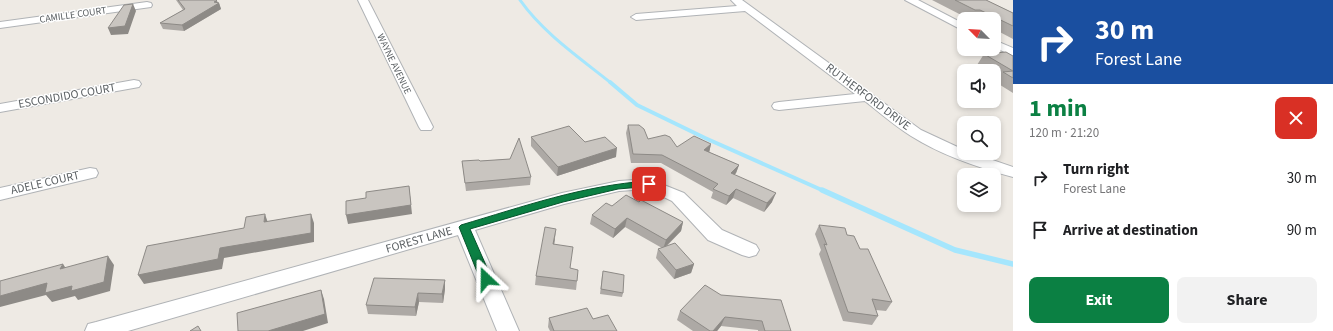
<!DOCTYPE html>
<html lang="en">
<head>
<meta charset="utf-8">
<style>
  :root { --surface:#fff; --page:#f2f2f2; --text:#202124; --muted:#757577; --accent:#0b8043 }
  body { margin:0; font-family:"Source Sans 3",sans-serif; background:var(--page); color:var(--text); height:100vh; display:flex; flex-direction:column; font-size:15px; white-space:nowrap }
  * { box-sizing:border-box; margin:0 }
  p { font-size:13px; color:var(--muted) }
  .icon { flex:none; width:22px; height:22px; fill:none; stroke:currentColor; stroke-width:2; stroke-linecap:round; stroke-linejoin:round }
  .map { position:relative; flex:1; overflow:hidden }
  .sheet { display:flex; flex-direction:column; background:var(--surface); width:320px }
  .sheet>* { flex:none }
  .guide { background:#1a4fa0; color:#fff; overflow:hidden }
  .needle { width:26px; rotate:294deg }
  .controls { position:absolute; left:957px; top:12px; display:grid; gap:8px }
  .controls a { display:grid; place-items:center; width:44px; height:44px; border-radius:8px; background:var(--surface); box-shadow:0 2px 6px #0003; font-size:20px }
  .pin { position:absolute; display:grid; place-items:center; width:34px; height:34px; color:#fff; margin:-17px; border-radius:8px; box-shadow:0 2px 6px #0006 }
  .me { position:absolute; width:44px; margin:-22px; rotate:337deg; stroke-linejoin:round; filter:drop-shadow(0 0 3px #0008) }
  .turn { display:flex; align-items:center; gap:14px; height:84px; padding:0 16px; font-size:18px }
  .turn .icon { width:52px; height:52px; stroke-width:2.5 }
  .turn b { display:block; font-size:28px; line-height:34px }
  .round { display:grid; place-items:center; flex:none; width:42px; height:42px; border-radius:8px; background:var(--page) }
  .head { display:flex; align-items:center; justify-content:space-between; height:68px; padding:0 16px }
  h1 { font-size:24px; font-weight:700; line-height:30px; color:var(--accent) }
  .cta { display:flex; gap:8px; margin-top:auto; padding:8px 16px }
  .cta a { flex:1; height:46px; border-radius:8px; background:var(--accent); color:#fff; font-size:16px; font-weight:700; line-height:46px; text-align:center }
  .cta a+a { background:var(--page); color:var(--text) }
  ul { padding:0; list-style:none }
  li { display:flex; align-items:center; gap:12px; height:52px; padding:0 16px }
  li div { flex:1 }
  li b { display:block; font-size:15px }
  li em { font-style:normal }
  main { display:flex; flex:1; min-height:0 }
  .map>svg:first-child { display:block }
</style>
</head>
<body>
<main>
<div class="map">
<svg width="1013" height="331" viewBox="0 0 1013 331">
  <rect width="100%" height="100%" fill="#eeeae4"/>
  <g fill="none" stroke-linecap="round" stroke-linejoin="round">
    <path stroke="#a5e6fd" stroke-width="3" d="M 520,0 C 543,33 580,58 611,83"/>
    <path stroke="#a5e6fd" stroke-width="4" d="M 610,82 L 637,105 L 705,138 L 824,191"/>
    <path stroke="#a5e6fd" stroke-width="5.5" d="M 822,190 L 955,250 L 1013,264"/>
    <defs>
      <path id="minor" d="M 358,0 L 368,0 L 433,127 L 431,130 L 421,130 L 419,127 Z
        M 731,0 L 742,0 L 921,130 L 964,150 L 964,153 L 972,153 L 1013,167 L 1013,177 C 979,168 941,155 911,136 C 895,126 880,113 865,101 L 779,110 L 774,109 L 772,106 L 774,103 L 779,102 L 855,94 L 745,11 L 636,20 L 631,17 L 636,14 L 737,6 Z
        M 905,0 L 918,0 L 964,24 L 964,31 Z
        M 147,2 L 151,3 L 152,5 L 151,7 L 0,28 L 0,22 Z
        M 994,40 L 1013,48 L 1013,56 L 994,47 Z
        M 134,80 L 139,81 L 141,84 L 139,87 L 0,112 L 0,104 Z
        M 90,168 L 96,169 L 98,173 L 96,177 L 0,200 L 0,188 Z
        M 649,179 L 684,193 L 722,230 L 756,245 L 759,250 L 756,255 L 749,257 L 742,255 L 708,240 L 672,201 L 647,189 L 619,191 L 564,204 L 475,230 L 519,331 L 497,331 L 458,235 L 128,331 L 85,331 L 88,324 L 96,322 L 562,193 L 619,181 Z"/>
    </defs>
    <use href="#minor" stroke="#b0b3b6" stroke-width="2"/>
    <use href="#minor" fill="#fff" fill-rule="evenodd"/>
  </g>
  <path fill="#ada9a5" d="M 176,0 L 216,0 L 218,3 L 219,3 L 221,9 L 184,31 L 163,29 L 160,23 L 183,10 Z
    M 932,0 L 986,0 L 1013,13 L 1013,39 L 994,29 L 994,19 L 969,19 Z
    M 984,54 L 1013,56 L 1013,93 L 997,83 L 1000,78 L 994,75 L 994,71 L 988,71 L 977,65 Z
    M 628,125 L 648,139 L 677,147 L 711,144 L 709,152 L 739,165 L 736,173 L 734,175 L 772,202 L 764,212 L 733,198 L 726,205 L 711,198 L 713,192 L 661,163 L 631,163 L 626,133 Z
    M 531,137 L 585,142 L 616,157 L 557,176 L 531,146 Z
    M 510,159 L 531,177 L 530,185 L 466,191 L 462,161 L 480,161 Z
    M 639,202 L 683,222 L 681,231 L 666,247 L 694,264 L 691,273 L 674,279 L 656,258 L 658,249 L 662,248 L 625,227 L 613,238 L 590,224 L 592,215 L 612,206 Z
    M 819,225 L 847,235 L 892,302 L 886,311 L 876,310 L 878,316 L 872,325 L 843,321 L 819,254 L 821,250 L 815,234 Z
    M 555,238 L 554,244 L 570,268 L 577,281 L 576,290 L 535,285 L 536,276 Z
    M 602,276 L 623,293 L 622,297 L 600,294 Z
    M 445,280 L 445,289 L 443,303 L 419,302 L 416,316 L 368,314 L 366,305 Z
    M 721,295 L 791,331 L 758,331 L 758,330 L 721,326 L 717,331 L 693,331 L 677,320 L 680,311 Z
    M 549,318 L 593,319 L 617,331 L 550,331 L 548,327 Z"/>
  <path fill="#8d8a86" d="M 217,1 L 218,3 L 219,3 L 221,9 L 184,31 L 182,25 Z
    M 133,4 L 136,11 L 128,34 L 111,35 L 108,28 Z
    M 711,144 L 709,153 L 704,150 Z
    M 617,148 L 616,157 L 557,176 L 558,167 Z
    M 739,165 L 736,173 L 728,182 L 731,173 Z
    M 409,186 L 412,214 L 348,224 L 346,215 Z
    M 736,189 L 733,198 L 726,205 L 729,196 Z
    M 776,193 L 772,202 L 764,212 L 767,203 Z
    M 265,214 L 268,223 L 264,222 Z
    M 311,214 L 314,223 L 314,242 L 224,258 L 222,269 L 144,284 L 138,275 L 220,248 Z
    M 627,218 L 625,227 L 613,238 L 615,229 Z
    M 683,222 L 681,231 L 663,249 L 666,240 Z
    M 556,229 L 555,238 L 553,253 L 553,244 Z
    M 108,256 L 114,265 L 110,291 L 78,300 L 75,296 L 52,302 L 46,295 L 0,307 L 0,296 Z
    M 63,264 L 69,273 L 60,269 Z
    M 694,264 L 691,273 L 674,279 L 676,270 Z
    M 445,280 L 445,289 L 443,303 L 442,294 Z
    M 321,290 L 324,299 L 328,323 L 303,331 L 268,331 Z
    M 418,293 L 419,302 L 416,316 L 415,307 Z
    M 725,317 L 721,326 L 717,331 L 713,331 Z"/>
  <path fill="#c9c5c0" stroke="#8d8a86" d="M 178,0 L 216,0 L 217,1 L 214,2 L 219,3 L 182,25 L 160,23 L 185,9 Z
    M 955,0 L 986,0 L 1013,13 L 1013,26 L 980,10 L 975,10 Z
    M 133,4 L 125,26 L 108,28 L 124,5 Z
    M 1006,52 L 1013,56 L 1013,71 L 984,54 Z
    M 1013,71 L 1013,78 L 1003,72 Z
    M 628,125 L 639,125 L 644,129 L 648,139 L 665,135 L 670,137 L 677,147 L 694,136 L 711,144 L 704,150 L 739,165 L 731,173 L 776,193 L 767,203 L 736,189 L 729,196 L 713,189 L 718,184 L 662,155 L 633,154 Z
    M 569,126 L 585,142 L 605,137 L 617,148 L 558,167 L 531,137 Z
    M 519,138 L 531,177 L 465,183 L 462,161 L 479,160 L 480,161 L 510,159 Z
    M 409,186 L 411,205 L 346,215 L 346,201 L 366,198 L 366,192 Z
    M 626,195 L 639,202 L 641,200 L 683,222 L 666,240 L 627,218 L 615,229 L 592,215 L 606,203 L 612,206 Z
    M 265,214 L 264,222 L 311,214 L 311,233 L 220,248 L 218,259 L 138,275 L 147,246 L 244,228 L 246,217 Z
    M 819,225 L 845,228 L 847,235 L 854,236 L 860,249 L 868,249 L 892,302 L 872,299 L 878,316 L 848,312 L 824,244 L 827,245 Z
    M 545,227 L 556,229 L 553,244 L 573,247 L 570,268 L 578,270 L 577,281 L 536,276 Z
    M 675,243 L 694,264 L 676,270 L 658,249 Z
    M 108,256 L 104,282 L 71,291 L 72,286 L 45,293 L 47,283 L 0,296 L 0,281 L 63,264 L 60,269 Z
    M 603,271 L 624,275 L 623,293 L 601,289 Z
    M 374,278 L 445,280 L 442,294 L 418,293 L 415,307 L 366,305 Z
    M 705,285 L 721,295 L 781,300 L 791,331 L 765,331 L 762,321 L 725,317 L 713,331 L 710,331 L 680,311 Z
    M 321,290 L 325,314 L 268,331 L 238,331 L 237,313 Z
    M 587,308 L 593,319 L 608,315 L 617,331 L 554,331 L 549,318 Z
    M 198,326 L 201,331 L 190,331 Z"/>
  <path fill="#0b8043" stroke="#07532c" d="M 649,181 L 653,184 L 652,186 L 618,189 L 563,202 L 470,229 L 492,279 L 490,282 L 482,282 L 480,279 L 459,227 L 461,225 C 522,207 584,185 649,181 Z"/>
  <g text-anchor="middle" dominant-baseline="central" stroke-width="3" stroke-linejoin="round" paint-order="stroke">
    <g font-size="10" fill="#5c6164" stroke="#fff">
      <text transform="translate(73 15) rotate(-8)">CAMILLE COURT</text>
      <text transform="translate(394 64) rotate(64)">WAYNE AVENUE</text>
    </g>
    <g font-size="12" fill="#5c6164" stroke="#fff">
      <text transform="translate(67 96) rotate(-10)">ESCONDIDO COURT</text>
      <text transform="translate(868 97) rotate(37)">RUTHERFORD DRIVE</text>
      <text transform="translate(45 183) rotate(-13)">ADELE COURT</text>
      <text transform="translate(419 240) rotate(-16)">FOREST LANE</text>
    </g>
  </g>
</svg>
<div class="controls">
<a><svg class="needle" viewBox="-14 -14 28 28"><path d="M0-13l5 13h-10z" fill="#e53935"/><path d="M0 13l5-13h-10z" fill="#757577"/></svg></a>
<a><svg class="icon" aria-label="sound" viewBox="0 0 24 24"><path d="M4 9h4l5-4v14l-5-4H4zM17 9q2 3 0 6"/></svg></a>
<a><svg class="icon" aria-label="search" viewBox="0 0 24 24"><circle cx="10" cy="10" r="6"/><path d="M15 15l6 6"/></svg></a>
<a><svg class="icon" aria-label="layers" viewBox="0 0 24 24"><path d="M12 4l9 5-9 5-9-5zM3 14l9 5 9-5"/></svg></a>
</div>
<div class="pin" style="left:649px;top:184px;background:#d93025"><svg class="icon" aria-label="arrive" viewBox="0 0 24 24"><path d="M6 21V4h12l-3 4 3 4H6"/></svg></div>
<svg class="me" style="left:486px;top:279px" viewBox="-20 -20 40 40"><path d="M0-17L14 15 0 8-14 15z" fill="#0b8043" stroke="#fff" stroke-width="4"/></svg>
</div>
<section class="sheet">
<div class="guide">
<div class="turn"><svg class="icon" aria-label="right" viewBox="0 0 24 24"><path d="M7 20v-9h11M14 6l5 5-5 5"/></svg><div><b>30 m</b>Forest Lane</div></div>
</div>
<div class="head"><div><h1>1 min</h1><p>120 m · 21:20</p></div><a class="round" style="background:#d93025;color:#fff"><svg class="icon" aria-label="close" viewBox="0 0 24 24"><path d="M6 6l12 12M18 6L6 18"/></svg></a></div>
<ul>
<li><svg class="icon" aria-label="right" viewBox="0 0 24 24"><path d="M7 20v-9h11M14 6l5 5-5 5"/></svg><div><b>Turn right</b><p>Forest Lane</p></div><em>30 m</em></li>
<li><svg class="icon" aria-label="arrive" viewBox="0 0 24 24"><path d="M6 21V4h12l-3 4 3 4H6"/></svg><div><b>Arrive at destination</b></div><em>90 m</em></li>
</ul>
<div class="cta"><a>Exit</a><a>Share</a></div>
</section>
</main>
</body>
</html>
